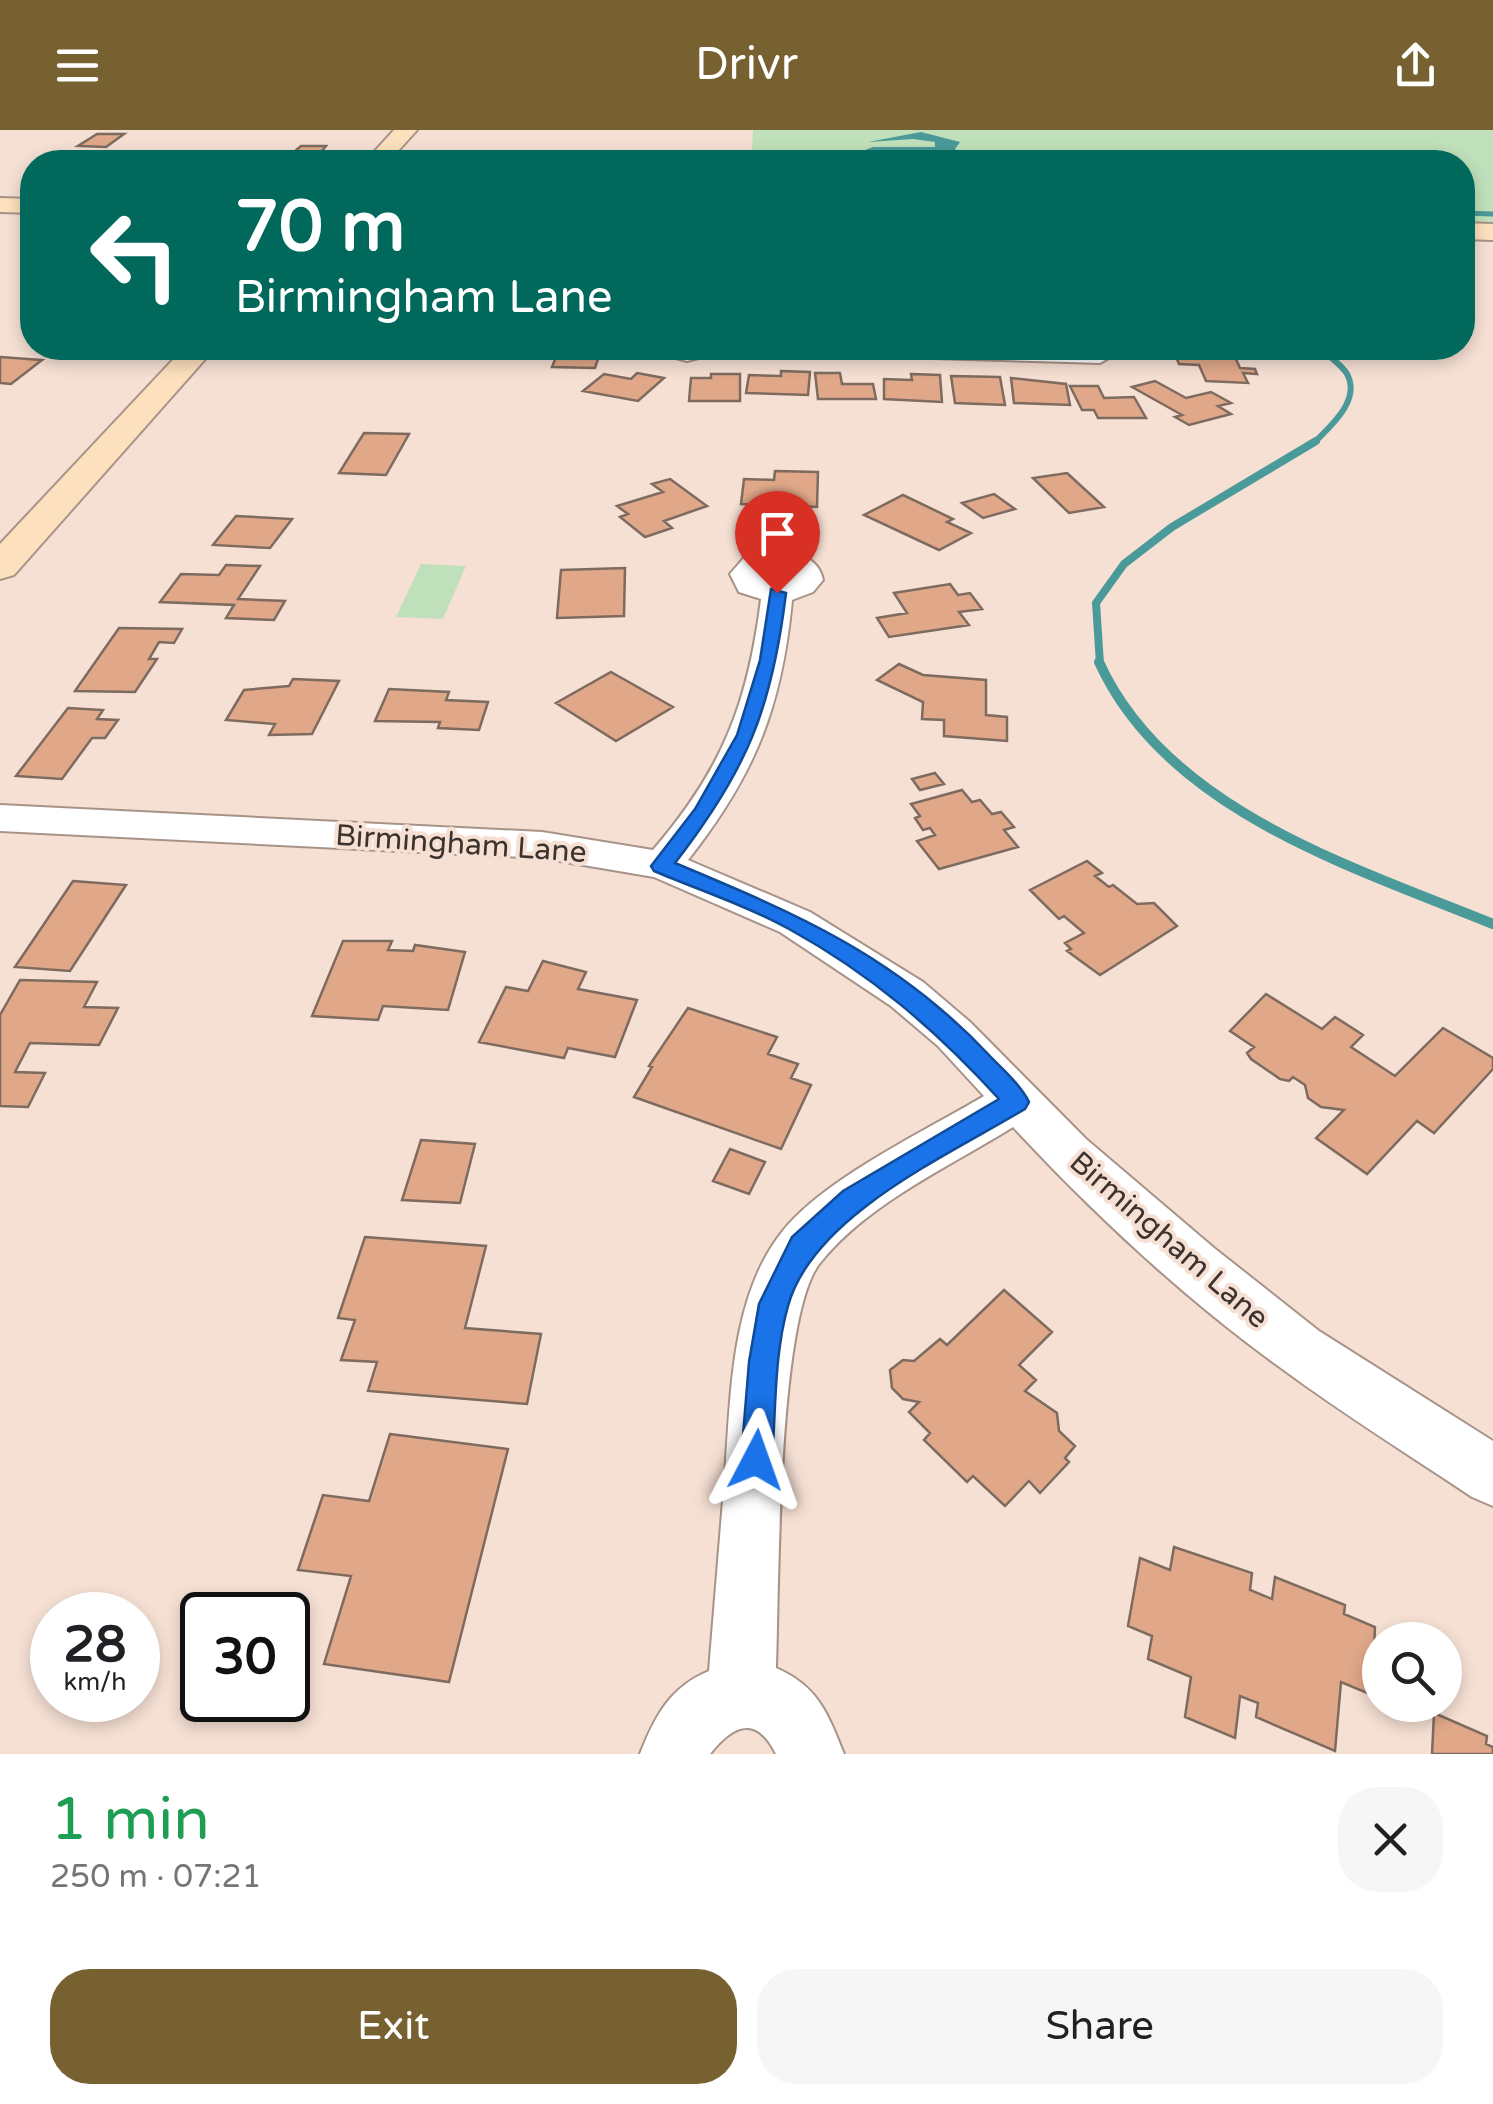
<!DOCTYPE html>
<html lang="en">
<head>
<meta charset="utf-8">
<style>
  :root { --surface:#fff; --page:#f6f6f6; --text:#202124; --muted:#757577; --accent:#786131 }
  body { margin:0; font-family:"Varela Round",sans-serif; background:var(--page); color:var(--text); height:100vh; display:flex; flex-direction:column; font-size:38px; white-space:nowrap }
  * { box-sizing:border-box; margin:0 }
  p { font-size:32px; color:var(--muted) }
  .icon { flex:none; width:55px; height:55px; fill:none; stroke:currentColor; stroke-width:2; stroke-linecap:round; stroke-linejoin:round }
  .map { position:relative; height:1624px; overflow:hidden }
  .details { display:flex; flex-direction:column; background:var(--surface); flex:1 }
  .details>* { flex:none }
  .banner { position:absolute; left:20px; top:20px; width:1455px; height:210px; border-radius:40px; box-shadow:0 5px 15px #0003; background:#00695c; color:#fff; overflow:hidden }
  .fabs { position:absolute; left:1362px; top:1492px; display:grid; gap:20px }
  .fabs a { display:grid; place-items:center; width:100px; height:100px; border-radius:50%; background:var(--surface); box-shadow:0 5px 15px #0003; font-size:50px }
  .speed { position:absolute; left:30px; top:1462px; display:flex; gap:20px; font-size:50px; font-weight:700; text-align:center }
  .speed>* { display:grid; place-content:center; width:130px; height:130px; border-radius:50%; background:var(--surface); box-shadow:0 5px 15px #0003; line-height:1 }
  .speed small { font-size:25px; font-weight:400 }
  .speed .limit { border:5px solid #111; border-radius:15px; background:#fff; color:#111 }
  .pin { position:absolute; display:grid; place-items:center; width:85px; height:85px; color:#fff; margin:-102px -42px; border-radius:50% 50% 50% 0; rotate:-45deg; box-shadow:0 0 10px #0007 }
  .pin .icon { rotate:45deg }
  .me { position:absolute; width:110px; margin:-55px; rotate:4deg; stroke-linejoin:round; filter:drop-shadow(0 0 8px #0008) }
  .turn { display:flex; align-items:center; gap:35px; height:210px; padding:0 50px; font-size:45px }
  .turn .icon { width:130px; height:130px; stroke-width:2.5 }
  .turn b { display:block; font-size:70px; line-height:85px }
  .round { display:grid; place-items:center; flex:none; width:105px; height:105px; border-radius:40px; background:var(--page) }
  .summary { display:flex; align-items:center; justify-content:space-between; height:170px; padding:0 50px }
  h1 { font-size:60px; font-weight:600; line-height:75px; color:#1e9e55 }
  .cta { display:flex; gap:20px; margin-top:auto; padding:20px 50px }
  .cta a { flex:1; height:115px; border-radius:40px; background:var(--accent); color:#fff; font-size:40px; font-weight:600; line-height:115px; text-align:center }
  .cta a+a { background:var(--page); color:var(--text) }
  header { display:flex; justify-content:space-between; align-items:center; height:130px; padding:0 50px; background:var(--accent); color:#fff; font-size:45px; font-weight:600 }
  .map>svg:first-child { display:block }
</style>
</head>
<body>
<header><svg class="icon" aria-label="menu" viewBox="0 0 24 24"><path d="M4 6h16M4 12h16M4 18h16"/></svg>Drivr<svg class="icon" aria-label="share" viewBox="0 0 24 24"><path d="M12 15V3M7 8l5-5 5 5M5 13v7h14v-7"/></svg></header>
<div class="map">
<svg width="1493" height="1624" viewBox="0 0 1493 1624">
  <rect width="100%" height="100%" fill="#f6e0d4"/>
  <path fill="#bfe0ba" d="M 753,0 L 1493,0 L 1493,96 L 1463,95 L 1462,32 L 751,32 Z
    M 421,434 L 466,436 L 443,489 L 396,487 Z"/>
  <path fill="#4a9a99" d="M 921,2 L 960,12 L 955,19 L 958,22 L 982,26 L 989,32 L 881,32 L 860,22 L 873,17 L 935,17 L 935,12 L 913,9 L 868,12 Z"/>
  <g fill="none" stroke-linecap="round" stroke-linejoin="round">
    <path stroke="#4a9a99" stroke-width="5" d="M 1462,83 L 1493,84"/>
    <path stroke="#4a9a99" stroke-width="6" d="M 1314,313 C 1329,297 1360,272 1348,246 C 1344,236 1328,226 1320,218"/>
    <path stroke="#4a9a99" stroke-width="8" d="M 1100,534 L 1096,473 L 1124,434 L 1172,397 L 1316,311"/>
    <path stroke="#4a9a99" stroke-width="10" d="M 1099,532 C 1166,680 1353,737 1493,794"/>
  </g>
  <path fill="#e0a889" stroke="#7e6b60" stroke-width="2.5" d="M 97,4 L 124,4 L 106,17 L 78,16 Z
    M 301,16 L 326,16 L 318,26 L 289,26 Z
    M 571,218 L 619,218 L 616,226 L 599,226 L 595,238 L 552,237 L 558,222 L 569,223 Z
    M 1174,222 L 1235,227 L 1240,238 L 1255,239 L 1257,244 L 1243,243 L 1248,253 L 1206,251 L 1199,235 L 1179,234 Z
    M 0,227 L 42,230 L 11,254 L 0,253 Z
    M 781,241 L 810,242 L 808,265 L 746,263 L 749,245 L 781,246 Z
    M 637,243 L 664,248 L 638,271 L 583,261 L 604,244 L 631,249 Z
    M 815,243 L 840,243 L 842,254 L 873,254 L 876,269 L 818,269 Z
    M 711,244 L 740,244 L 740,271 L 689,271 L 691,248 L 711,248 Z
    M 911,244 L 940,245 L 942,272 L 884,269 L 884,249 L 912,250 Z
    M 951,246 L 1000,247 L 1005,275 L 955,273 Z
    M 1011,248 L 1066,254 L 1070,275 L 1014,273 Z
    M 1155,251 L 1186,268 L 1211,262 L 1231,273 L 1218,276 L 1231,284 L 1189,295 L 1175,287 L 1182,285 L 1132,257 Z
    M 1070,256 L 1098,256 L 1104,268 L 1134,267 L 1146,288 L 1098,288 L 1094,280 L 1082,280 Z
    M 364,303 L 409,304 L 386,345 L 339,343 Z
    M 775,341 L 818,342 L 817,377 L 741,374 L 744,349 L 774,350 Z
    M 1067,343 L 1104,377 L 1069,383 L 1033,348 Z
    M 670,349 L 707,376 L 664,391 L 672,398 L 645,407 L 620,387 L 628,384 L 617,376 L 663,362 L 652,354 Z
    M 994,364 L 1015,379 L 983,388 L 962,373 Z
    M 903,365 L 953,389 L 947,392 L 971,403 L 939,420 L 864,385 Z
    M 236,386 L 292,389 L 270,418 L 213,415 Z
    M 226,435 L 260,436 L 238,469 L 285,471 L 274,490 L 226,488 L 234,475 L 160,472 L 181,444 L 219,445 Z
    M 625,438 L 624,486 L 557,488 L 561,440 Z
    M 950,454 L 958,465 L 970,463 L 982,479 L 959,482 L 969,495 L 889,507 L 877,488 L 907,483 L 894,463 Z
    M 119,498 L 182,499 L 174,513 L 159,512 L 149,529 L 157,529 L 135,562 L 75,561 Z
    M 899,534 L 923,545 L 986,550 L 986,585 L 1007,587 L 1007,611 L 944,606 L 944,590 L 922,589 L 923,572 L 877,550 Z
    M 611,542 L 673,577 L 616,611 L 556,573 Z
    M 293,549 L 339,551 L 312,604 L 269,605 L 275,594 L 226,590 L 244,560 L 289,556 Z
    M 389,559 L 449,562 L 446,570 L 488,572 L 479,600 L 438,598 L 440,592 L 375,591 Z
    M 68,578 L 103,580 L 97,589 L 118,590 L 105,608 L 92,608 L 62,649 L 16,646 Z
    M 935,643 L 944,654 L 920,660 L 912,649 Z
    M 962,660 L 972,672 L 980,670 L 992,684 L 1001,682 L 1014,697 L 1004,700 L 1018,717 L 939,739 L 917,711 L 935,705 L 930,698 L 923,700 L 915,688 L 920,686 L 911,674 Z
    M 1087,731 L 1102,743 L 1095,746 L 1109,757 L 1113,755 L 1137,774 L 1154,773 L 1177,796 L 1100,845 L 1067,821 L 1071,819 L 1065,813 L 1084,803 L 1064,786 L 1059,789 L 1030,760 Z
    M 73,751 L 126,755 L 70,841 L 15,837 Z
    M 343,811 L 392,811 L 388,820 L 413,821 L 415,815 L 465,822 L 448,880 L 383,876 L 378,890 L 312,886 Z
    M 543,831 L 586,842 L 578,859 L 637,870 L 615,927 L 568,918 L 564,928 L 479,912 L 506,857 L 528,861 Z
    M 20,850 L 97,852 L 84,877 L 118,878 L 99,915 L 30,913 L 15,942 L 45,943 L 28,977 L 0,976 L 0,885 Z
    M 1266,864 L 1322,899 L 1335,887 L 1363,905 L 1351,917 L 1395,946 L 1443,898 L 1493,928 L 1493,939 L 1434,1003 L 1417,991 L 1367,1044 L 1316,1008 L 1344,980 L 1321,977 L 1308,968 L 1305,955 L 1293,947 L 1289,951 L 1280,949 L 1251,929 L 1247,923 L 1254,917 L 1230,901 Z
    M 688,878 L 777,907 L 768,924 L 798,934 L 791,948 L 811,955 L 781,1019 L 634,967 L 652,937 L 649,936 Z
    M 421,1010 L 475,1014 L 460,1073 L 402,1070 Z
    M 730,1019 L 765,1032 L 749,1064 L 713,1051 Z
    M 365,1107 L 486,1116 L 465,1198 L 541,1204 L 527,1274 L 368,1261 L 377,1232 L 341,1230 L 355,1190 L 338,1188 Z
    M 1004,1160 L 1052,1202 L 1019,1235 L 1036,1250 L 1025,1261 L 1057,1283 L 1059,1301 L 1075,1316 L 1065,1328 L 1069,1332 L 1040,1363 L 1029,1351 L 1005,1376 L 973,1346 L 967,1352 L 924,1310 L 930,1303 L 909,1282 L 919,1272 L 903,1269 L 892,1258 L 890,1240 L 903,1230 L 914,1231 L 940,1209 L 947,1215 Z
    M 390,1304 L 508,1319 L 449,1552 L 324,1534 L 351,1446 L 298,1440 L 323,1365 L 369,1371 Z
    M 1174,1417 L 1252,1443 L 1250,1460 L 1272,1469 L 1275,1447 L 1345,1475 L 1344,1484 L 1375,1497 L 1372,1565 L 1341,1552 L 1335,1621 L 1256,1587 L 1258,1573 L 1240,1566 L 1235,1608 L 1185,1587 L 1191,1547 L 1148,1529 L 1152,1506 L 1128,1496 L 1140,1428 L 1170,1440 Z
    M 1434,1583 L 1487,1606 L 1486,1614 L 1493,1617 L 1493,1624 L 1432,1624 Z"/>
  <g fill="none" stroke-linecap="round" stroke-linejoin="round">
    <defs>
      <path id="street" d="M 653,218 L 722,218 L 718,223 L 687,231 L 657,223 Z
        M 819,218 L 1108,218 L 1112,226 L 1100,233 L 831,225 Z
        M 772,421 C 794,423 818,425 823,450 L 813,462 L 792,470 C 782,577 755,645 688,730 L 810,782 L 923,852 L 970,892 L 1086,1009 L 1214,1118 L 1319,1201 L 1493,1311 L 1493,1376 L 1472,1367 C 1408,1324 1343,1284 1281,1238 C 1185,1169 1093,1083 1013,997 C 949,1037 868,1073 820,1133 C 777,1186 779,1458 776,1538 C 818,1556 828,1584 844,1624 L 776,1624 C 756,1584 733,1595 710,1624 L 640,1624 C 655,1586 670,1557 709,1541 C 714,1480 719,1419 724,1358 C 731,1275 728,1170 782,1102 C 825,1048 924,1002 984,966 L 938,916 L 891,876 L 780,802 L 654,747 L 542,728 L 0,701 L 0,675 L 542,702 L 653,720 C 722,640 748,574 761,469 L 739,462 L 730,444 L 743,429 ZM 773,439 L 785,440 L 792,448 L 780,453 L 763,449 L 765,441 Z"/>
      <path id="secondary" d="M 394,0 L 417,0 L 388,32 L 365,32 Z
        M 0,68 L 32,69 L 32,83 L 0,82 Z
        M 1462,93 L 1493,94 L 1493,110 L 1462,109 Z
        M 184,218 L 215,218 L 14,445 L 0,449 L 0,414 Z"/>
    </defs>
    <use href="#street" stroke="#a79388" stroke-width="4"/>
    <use href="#secondary" stroke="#a79388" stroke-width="4"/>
    <use href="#street" fill="#fff" fill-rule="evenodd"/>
    <use href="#secondary" fill="#fde0bd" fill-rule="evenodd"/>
  </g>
  <path fill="#1a73e8" stroke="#114b97" stroke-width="2.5" d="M 771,459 L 786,463 C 772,579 747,640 675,733 C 797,784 896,826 989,925 C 1002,939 1020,954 1029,972 L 1025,979 C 949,1025 813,1085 788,1176 C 774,1225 776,1280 772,1330 L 768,1341 L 756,1346 L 745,1341 L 741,1330 L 749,1232 L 759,1174 L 792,1107 L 843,1061 L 999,969 C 937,901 871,844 789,799 C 747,776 699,760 654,741 L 651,736 L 695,679 L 737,605 L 760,530 Z"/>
  <g text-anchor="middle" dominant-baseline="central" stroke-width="8" stroke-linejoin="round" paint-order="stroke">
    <g font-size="30" fill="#3c332e" stroke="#f6e0d4">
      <text transform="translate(461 714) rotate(4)">Birmingham Lane</text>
      <text transform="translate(1169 1110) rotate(41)">Birmingham Lane</text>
    </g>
  </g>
</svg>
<div class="fabs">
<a><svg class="icon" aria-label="search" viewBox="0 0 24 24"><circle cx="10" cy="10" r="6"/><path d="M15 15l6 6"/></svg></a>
</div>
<div class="speed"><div>28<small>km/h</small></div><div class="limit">30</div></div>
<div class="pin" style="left:777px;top:463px;background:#d93025"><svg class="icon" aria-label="arrive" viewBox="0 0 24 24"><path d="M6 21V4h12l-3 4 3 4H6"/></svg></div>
<svg class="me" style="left:756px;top:1330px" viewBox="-20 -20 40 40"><path d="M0-17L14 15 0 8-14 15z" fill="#1a73e8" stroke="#fff" stroke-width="4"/></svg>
<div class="banner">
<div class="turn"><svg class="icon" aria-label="left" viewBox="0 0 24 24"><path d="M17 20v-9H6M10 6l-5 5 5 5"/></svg><div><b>70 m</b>Birmingham Lane</div></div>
</div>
</div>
<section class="details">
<div class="summary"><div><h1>1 min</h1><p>250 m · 07:21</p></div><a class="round"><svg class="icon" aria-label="close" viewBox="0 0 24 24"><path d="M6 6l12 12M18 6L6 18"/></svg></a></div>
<div class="cta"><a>Exit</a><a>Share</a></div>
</section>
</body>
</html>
